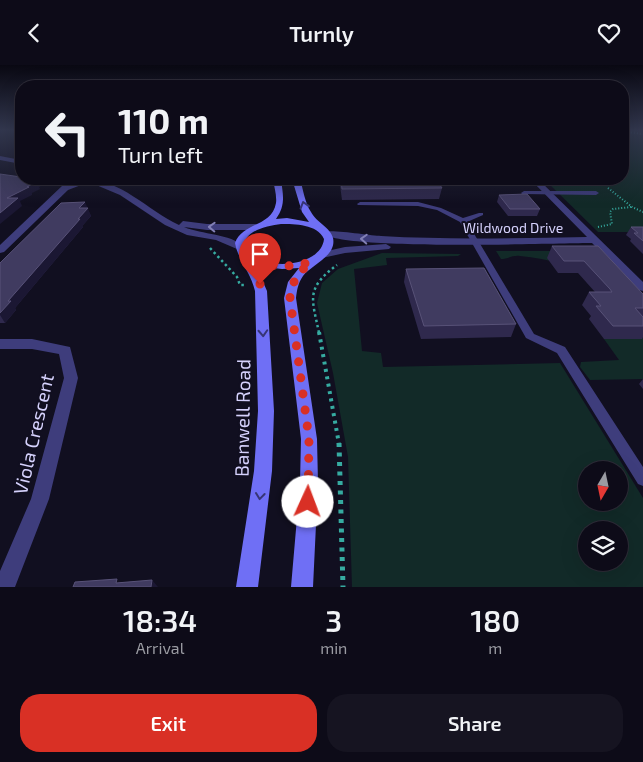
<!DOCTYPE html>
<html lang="en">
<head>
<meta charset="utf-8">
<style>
  :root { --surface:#0d0b18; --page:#161421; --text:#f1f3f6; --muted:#9a9ba2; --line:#2d2b37; --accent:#d93025 }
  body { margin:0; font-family:"Exo 2",sans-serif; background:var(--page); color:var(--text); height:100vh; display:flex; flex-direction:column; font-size:19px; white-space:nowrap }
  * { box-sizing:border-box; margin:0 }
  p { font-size:16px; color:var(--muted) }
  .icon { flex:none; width:28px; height:28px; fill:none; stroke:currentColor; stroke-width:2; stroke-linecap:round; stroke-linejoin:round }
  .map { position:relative; height:522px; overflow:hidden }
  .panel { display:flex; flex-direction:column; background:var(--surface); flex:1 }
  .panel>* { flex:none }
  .top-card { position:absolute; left:15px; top:15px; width:614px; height:105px; border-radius:20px; box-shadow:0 5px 20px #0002,0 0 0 1px var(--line); background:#0d0b18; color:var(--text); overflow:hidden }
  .needle { width:32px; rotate:189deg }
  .buttons { position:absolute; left:578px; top:396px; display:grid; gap:10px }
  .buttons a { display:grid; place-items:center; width:50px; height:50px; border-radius:50%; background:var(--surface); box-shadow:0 5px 20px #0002,0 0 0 1px var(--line); font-size:25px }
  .pin { position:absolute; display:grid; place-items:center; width:42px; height:42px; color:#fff; margin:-51px -21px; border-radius:50% 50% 50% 0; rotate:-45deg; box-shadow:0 0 5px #0007 }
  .pin .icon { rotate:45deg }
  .me { position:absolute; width:55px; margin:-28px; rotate:2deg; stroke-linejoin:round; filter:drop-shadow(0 0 4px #0008) }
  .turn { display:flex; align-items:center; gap:18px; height:105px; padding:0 20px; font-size:22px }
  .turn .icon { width:65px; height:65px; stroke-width:2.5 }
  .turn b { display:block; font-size:35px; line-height:42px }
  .eta { display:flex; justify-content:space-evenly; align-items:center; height:85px; text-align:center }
  .eta b { font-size:30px; font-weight:600; line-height:35px }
  .primary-button { display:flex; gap:10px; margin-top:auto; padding:10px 20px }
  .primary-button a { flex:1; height:58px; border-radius:20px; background:var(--accent); color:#fff; font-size:20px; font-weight:600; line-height:58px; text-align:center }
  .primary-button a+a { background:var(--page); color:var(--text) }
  header { display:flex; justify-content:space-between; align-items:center; height:65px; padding:0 20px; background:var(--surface); font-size:22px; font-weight:600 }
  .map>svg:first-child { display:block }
</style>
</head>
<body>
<header><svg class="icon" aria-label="back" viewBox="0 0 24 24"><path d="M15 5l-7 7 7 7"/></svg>Turnly<svg class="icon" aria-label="heart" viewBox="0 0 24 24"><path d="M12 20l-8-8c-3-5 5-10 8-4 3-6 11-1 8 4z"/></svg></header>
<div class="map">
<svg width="643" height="522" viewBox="0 0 643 522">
  <rect width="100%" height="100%" fill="#110f20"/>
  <path fill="#122a28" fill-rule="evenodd" d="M 623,65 L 643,65 L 643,167 L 598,167 L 544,114 L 622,114 Z
    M 496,186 L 591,186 L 605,210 C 576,202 549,194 520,191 C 513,190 507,194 501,194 Z
    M 382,188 L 461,189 L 458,191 L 386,193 L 387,200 L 354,204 L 362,286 L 381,288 L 383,302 L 560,298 L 643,433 L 643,522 L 352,522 L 348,392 L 333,308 L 317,238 L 322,218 L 338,204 ZM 586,405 L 619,405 L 619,438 L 586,438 ZM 586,465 L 619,465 L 619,498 L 586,498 Z
    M 643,255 L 643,314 L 590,315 L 580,302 L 581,297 L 619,295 L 604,274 Z"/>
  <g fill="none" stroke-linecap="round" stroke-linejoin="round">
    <path stroke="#36aba1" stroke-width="2" stroke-dasharray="1 2" stroke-linecap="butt" d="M 622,66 L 643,69
      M 608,123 L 632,142 L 643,147
      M 598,162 L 612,159 L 610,147 L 613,144 L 631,142"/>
    <path stroke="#36aba1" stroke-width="2.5" stroke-dasharray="2.5 3" stroke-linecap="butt" d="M 210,183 L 237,212 L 240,220 L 246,220
      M 319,268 C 312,233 305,224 337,200"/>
    <path stroke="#36aba1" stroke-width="4" stroke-dasharray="3 4.5" stroke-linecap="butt" d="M 319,267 L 339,379"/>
    <path stroke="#36aba1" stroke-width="5" stroke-dasharray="4 5.5" stroke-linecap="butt" d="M 339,378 L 343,522"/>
    <path fill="#3e3d7c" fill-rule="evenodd" d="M 524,126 L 596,126 L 599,128 L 596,130 L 522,129 L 521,128 Z
      M 360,137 L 418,137 L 441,143 L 463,153 L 479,148 L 483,148 L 483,150 L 467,157 L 534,269 L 565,282 L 643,402 L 643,421 L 638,419 L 557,288 L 526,273 L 460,157 L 437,145 L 418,141 L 358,140 L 357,139 Z"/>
    <path fill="#3e3d7c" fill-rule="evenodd" d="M 0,91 L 21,95 L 21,99 L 0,95 Z
      M 84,114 C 121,114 147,145 179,160 L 183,156 L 207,159 L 256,159 L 261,162 L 256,165 L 207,165 L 184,162 C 203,170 229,168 245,182 L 240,185 L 237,184 L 216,175 L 187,170 L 165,160 L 120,130 L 89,117 L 68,125 L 4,187 L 0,188 L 0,180 L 62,121 Z
      M 530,114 L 538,114 L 643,217 L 643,226 L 639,225 L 592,178 C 552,178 343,186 321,168 C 327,163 370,171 381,171 C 449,175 518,173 587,172 Z
      M 386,179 L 391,182 L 389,184 L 345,188 L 322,193 L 317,190 L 318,188 L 345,182 Z
      M 0,274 L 32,274 L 70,282 L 78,313 L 49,434 L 15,522 L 0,522 L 0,506 L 31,434 L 64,313 L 59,289 L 32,284 L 0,284 Z"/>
    <path fill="#6f6ff5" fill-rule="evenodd" d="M 273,114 L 281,114 C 283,130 286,140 276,154 L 287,153 L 309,157 L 302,147 L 292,114 L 300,114 C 303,124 305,138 311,147 C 316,157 331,163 333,173 C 337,191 311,200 303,211 C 298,218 297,225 296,233 L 317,374 L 318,418 L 313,522 L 291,522 L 300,418 L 301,374 L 284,233 L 288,217 L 299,203 L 282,204 L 256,201 L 267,226 L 274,346 L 272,406 L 258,522 L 236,522 L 254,406 L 258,346 L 255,226 C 251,208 238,195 235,178 C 243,157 272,162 276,138 C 277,130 274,122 273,114 ZM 281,159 C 295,159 317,159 324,174 C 321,205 251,208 244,178 C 249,164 268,161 281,159 Z"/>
  </g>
  <path fill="#2f294d" d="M 340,114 L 436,114 L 442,123 L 439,134 L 342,135 L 340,120 Z
    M 499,130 L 540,144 L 537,151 L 508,151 L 497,137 Z
    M 87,143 L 91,151 L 83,160 L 83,162 L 15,243 L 16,245 L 5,258 L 0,258 L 0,198 Z
    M 631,162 L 643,162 L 643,189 L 630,176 L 631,174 L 626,170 Z
    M 552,181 L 598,181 L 643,229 L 643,272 L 642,274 L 604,274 L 589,254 L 591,251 L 582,240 L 589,227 L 595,227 L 578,208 L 558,208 L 547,193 Z
    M 406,204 L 516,259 L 511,272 L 421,274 L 404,217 Z
    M 643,314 L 643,324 L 639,319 Z"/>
  <path fill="#1b1733" d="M 38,114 L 41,121 L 39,122 L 40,124 L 32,128 L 32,130 L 20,136 L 22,141 L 0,159 L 0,148 L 7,133 L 27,122 L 32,117 Z
    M 85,137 L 91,151 L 83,160 L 83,162 L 15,243 L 16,245 L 5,258 L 0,250 L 0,248 L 8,236 L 79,143 Z
    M 152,515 L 158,522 L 151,522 Z"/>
  <path fill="#403b60" stroke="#585278" d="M 0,109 L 21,112 L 21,114 L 37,114 L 32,117 L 36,117 L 27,122 L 29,122 L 7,133 L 18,133 L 0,148 Z
    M 341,114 L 436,114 L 442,123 L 342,124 Z
    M 527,129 L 540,144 L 510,144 L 499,130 Z
    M 85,137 L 79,143 L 88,143 L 78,154 L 80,154 L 8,236 L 11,236 L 0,248 L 0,198 L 61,138 Z
    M 631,162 L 643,162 L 643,176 L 634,168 L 638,168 Z
    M 552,181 L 598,181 L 643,229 L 643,243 L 635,243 L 643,252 L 643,261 L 613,261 L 596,241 L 601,241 L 589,227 L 612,227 L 610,224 L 584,196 L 564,196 Z
    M 484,203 L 516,259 L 424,261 L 406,204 Z
    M 117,514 L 116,518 L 152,515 L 151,522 L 73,522 L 75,517 Z"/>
  <defs><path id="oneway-chevron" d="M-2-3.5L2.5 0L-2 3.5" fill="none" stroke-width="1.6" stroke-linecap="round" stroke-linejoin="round" transform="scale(1.25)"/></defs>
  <g stroke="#373575">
    <use href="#oneway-chevron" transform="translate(304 140) rotate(-107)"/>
    <use href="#oneway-chevron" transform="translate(263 268) rotate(87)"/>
    <use href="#oneway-chevron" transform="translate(260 431) rotate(97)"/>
  </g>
  <g stroke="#8280b6">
    <use href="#oneway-chevron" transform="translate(212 162) rotate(-178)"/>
    <use href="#oneway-chevron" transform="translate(364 174) rotate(-177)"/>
  </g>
  <linearGradient id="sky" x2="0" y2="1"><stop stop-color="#090812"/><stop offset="0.47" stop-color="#32374e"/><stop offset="1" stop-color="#32374e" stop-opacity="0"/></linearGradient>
  <rect width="643" height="138" fill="url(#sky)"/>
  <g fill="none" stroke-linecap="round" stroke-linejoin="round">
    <path stroke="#d93025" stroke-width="9" stroke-dasharray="0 16.2" d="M 260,219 L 254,202 L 244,190 C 264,204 287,203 311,197 C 299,207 291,217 290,233 L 309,374 L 308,437"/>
  </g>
  <g text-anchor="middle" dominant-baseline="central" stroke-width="4" stroke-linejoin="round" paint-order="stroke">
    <g font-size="14" fill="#d5d1fc" stroke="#110f20">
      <text x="513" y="162">Wildwood Drive</text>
    </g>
    <g font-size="19" fill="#d5d1fc" stroke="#110f20">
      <text transform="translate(242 353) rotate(-89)">Banwell Road</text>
      <text transform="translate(33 369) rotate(-77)">Viola Crescent</text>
    </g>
  </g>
</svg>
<div class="buttons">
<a><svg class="needle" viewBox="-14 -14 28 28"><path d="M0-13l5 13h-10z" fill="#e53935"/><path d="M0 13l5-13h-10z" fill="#9a9ba2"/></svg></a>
<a><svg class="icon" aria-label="layers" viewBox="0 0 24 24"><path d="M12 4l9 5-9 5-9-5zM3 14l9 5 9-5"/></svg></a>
</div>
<div class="pin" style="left:260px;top:219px;background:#d93025"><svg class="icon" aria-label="arrive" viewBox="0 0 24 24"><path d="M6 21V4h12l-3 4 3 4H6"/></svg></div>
<svg class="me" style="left:308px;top:437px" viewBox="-20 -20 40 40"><circle r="19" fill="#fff"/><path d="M0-13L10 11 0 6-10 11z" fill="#d93025"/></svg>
<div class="top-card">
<div class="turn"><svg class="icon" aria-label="left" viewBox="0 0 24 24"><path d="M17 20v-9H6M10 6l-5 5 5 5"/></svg><div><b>110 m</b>Turn left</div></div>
</div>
</div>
<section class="panel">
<div class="eta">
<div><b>18:34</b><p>Arrival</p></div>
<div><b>3</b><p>min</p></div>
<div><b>180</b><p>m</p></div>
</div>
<div class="primary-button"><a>Exit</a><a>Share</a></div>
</section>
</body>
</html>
